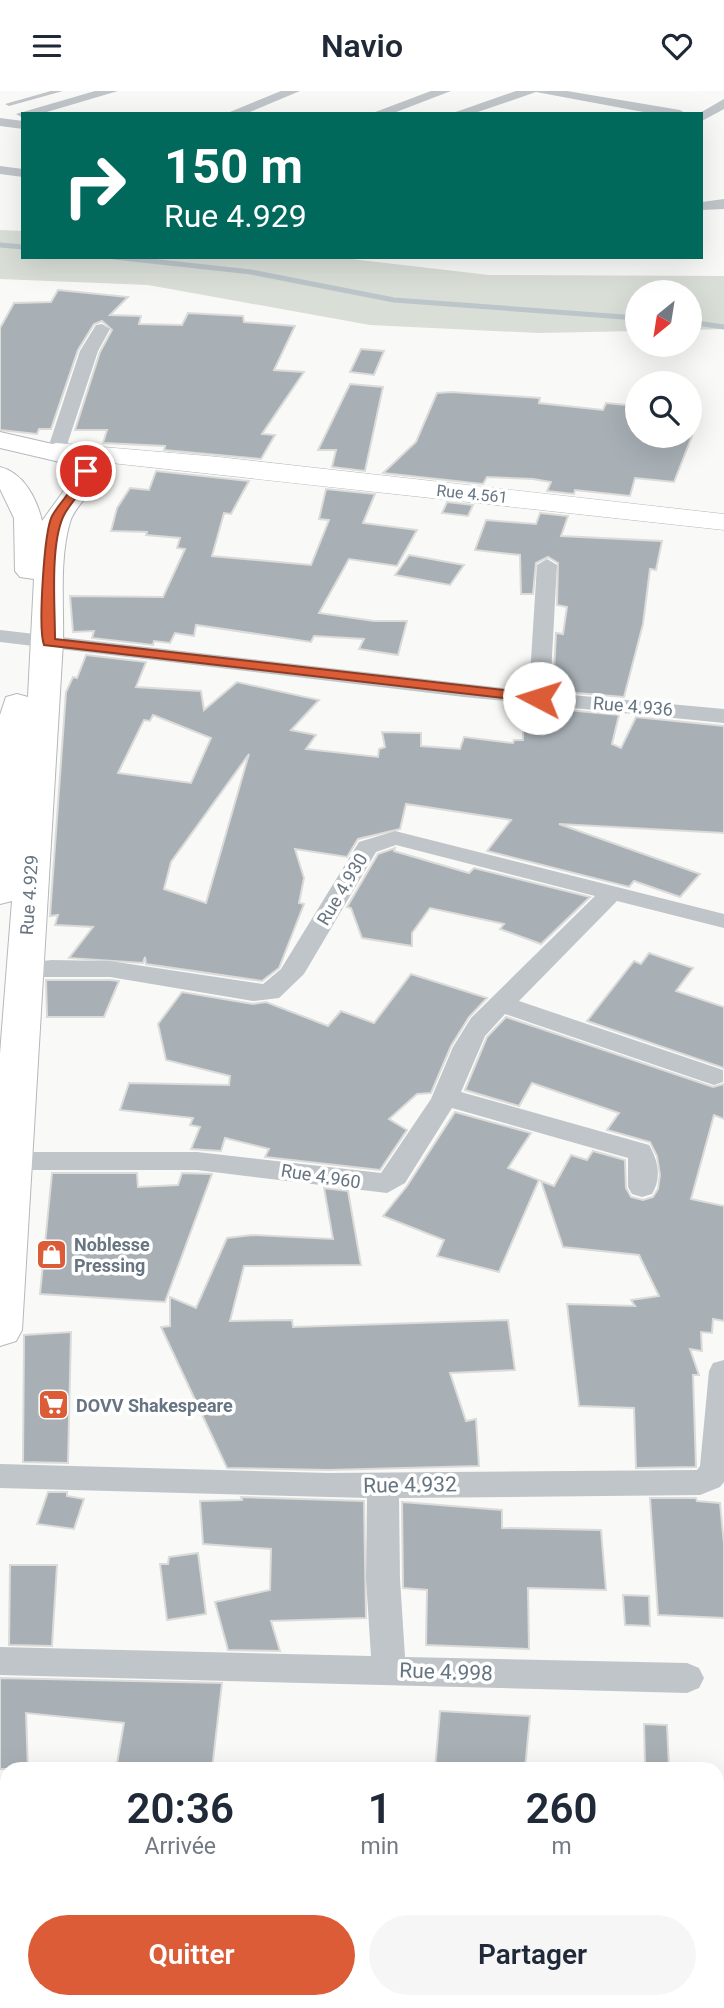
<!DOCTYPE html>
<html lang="fr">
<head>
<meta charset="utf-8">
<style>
  :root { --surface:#fff; --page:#f6f6f7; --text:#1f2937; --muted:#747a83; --accent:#db5c36 }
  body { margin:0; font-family:Roboto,sans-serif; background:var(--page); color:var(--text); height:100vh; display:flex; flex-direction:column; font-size:26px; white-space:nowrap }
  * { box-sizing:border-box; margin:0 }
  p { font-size:23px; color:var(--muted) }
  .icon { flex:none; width:38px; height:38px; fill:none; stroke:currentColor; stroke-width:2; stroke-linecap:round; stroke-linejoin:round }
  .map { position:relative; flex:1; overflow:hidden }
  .drawer { position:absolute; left:0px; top:1671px; width:724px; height:247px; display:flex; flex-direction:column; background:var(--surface); border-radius:21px 21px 0 0; box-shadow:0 7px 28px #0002 }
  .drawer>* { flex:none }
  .hud { position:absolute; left:21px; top:21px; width:682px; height:147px; border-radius:0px; box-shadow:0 7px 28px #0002; background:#00695c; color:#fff; overflow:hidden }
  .needle { width:46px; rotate:210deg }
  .controls { position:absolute; left:625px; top:189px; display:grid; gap:14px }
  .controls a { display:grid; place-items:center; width:77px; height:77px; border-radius:50%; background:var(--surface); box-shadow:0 7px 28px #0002; font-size:35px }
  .pin { position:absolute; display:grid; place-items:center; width:60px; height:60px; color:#fff; margin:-30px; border:4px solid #fff; border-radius:50%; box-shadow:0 2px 7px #0007 }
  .me { position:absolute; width:77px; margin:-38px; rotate:275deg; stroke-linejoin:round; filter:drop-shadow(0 0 5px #0008) }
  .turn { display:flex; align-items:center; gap:24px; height:147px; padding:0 28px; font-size:32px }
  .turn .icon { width:91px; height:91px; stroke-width:2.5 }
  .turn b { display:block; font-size:49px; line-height:60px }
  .eta { display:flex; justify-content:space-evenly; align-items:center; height:119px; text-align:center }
  .eta b { font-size:42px; font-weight:600; line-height:49px }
  .action { display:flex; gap:14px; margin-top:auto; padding:14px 28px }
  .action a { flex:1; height:80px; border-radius:42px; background:var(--accent); color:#fff; font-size:28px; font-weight:600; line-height:80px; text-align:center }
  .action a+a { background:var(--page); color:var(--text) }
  header { display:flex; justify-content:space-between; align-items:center; height:91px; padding:0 28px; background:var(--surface); font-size:32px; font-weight:600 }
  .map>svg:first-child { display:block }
</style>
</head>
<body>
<header><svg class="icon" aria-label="menu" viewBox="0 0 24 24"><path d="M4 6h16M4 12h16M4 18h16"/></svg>Navio<svg class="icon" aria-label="heart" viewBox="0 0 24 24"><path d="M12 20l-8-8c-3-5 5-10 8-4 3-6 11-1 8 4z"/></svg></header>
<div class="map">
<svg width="724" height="1917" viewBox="0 0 724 1917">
  <rect width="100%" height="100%" fill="#f9f9f7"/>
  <path fill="#d9ded7" d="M 0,139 L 23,140 L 23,166 L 334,166 L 489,184 L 724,185 L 724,238 L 690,239 L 690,201 L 637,201 L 637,240 L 539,242 L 370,234 L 148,194 L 0,188 Z"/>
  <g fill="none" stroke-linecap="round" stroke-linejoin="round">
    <path stroke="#bbc5ca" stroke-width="5" d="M 0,154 L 23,156
      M 114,166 L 251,181 L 394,209 L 637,227
      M 690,231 L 724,236"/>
  </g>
  <path fill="#a8b0b6" stroke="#dbdbd9" stroke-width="2" fill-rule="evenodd" d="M 58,199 L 128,206 L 110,224 L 141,225 L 139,233 L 182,234 L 188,222 L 243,225 L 244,231 L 295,235 L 274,279 L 304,281 L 262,343 L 275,344 L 261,368 L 164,359 L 165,355 L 103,352 L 107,339 L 75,339 L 100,261 L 112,239 L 102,230 L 94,233 L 78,259 L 51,338 L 39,338 L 37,343 L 0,339 L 0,237 L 14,212 L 51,211 Z
    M 361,258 L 384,260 L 374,284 L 350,281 Z
    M 350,293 L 383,296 L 365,380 L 332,376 L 336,359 L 318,359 Z
    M 451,301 L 540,307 L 539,312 L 603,319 L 606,312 L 637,315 L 637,345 L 692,345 L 674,391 L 635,387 L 630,405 L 575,399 L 574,403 L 547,400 L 551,391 L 533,388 L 487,386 L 483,393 L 383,382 L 416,351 L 437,302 Z
    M 156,380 L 249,390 L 231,423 L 224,422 L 212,465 L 311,474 L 329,429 L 319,428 L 326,398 L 375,403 L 363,432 L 417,439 L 397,475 L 349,468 L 319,522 L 374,530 L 407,530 L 398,564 L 359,558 L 364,548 L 314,545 L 311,551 L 196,534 L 194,545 L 175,542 L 170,552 L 154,550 L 153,554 L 92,547 L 94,540 L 73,541 L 70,505 L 163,506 L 185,458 L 177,457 L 180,447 L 146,444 L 147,441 L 111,440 L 117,417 L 130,397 L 149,399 Z
    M 447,411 L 473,414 L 468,425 L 442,422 Z
    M 540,422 L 568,425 L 561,445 L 662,450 L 656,479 L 650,478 L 643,533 L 624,606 L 553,600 L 556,542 L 563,543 L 567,516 L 557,514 L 558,472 L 548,466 L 536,472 L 533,503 L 521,503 L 520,464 L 475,459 L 486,429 L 536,433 Z
    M 409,464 L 464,474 L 450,494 L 395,484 Z
    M 86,564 L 146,571 L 136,596 L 201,600 L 204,619 L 237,591 L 319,609 L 291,639 L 316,644 L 306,658 L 378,666 L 379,658 L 385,656 L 382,641 L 421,642 L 421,655 L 460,658 L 464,646 L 513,652 L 514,649 L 523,649 L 523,629 L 545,630 L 547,617 L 619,624 L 612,653 L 621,657 L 636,626 L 724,635 L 724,742 L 559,733 L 700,783 L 680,806 L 634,790 L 629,796 L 487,760 L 511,729 L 406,713 L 400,738 L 358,748 L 347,766 L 295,758 L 304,787 L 299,812 L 304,813 L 279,877 L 262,890 L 146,873 L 145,866 L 143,872 L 69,867 L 93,836 L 55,834 L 58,824 L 50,825 L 66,601 L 73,586 L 77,587 ZM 153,624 L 211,647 L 191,692 L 118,682 L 144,629 L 150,630 ZM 249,663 L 206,812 L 164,798 L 171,771 Z
    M 395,757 L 394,760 L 469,782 L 474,777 L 590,806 L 541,853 L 500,838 L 504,833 L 430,817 L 412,842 L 412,855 L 362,847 L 351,817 L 347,816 L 378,763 Z
    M 649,862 L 693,877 L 676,900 L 724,916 L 724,977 L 587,930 L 634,870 L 641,873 Z
    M 411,883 L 487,907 L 469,926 L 451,955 L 431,1002 L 417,1003 L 389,1028 L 407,1039 L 380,1079 L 265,1066 L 269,1058 L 225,1047 L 221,1060 L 191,1058 L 200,1036 L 190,1034 L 193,1027 L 120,1019 L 129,992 L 229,994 L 230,985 L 166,969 L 158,933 L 182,901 L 253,913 L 266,911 L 328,935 L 341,920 L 374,932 Z
    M 46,889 L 110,889 L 119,890 L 104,926 L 47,926 Z
    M 506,926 L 713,996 L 724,993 L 724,1028 L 714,1024 L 691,1108 L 724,1115 L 724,1230 L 713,1228 L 712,1242 L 701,1241 L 702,1260 L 690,1258 L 699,1284 L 693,1284 L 696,1376 L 636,1377 L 634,1317 L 579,1315 L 567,1213 L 635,1215 L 631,1209 L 659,1205 L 639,1164 L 563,1156 L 541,1090 L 554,1095 L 571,1064 L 587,1069 L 593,1060 L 625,1069 L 626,1097 L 631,1106 L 643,1109 L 653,1106 L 658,1098 L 660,1084 L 657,1065 L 650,1051 L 607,1039 L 619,1022 L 532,992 L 519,1015 L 465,999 L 487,946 Z
    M 455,1021 L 531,1042 L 508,1077 L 539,1089 L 499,1181 L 437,1165 L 444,1149 L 383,1125 L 407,1095 Z
    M 52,1082 L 137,1082 L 138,1096 L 178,1094 L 182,1082 L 212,1083 L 165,1211 L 40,1203 Z
    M 324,1097 L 348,1100 L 361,1174 L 244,1175 L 230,1230 L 292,1229 L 293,1236 L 508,1229 L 515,1279 L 450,1282 L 466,1330 L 476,1328 L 479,1375 L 329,1379 L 227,1377 L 161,1236 L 170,1235 L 170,1206 L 196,1217 L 227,1147 L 252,1144 L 333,1148 Z
    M 71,1241 L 68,1372 L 23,1371 L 24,1244 Z
    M 48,1401 L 67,1401 L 67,1405 L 84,1408 L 74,1438 L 37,1433 Z
    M 241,1406 L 364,1410 L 366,1527 L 271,1530 L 280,1560 L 228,1559 L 215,1511 L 270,1499 L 271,1458 L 203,1453 L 200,1410 L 242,1409 Z
    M 650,1407 L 696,1407 L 697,1410 L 720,1412 L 724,1453 L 724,1527 L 658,1524 Z
    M 402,1411 L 502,1419 L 502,1437 L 601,1439 L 606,1499 L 528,1497 L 529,1558 L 426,1554 L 427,1499 L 403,1497 Z
    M 198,1462 L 206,1523 L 167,1529 L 160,1473 L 168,1473 L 169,1466 Z
    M 10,1474 L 57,1474 L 52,1555 L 9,1554 Z
    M 623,1504 L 649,1505 L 650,1535 L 625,1534 Z
    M 0,1587 L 222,1592 L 212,1678 L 116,1678 L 124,1632 L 26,1622 L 28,1678 L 0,1678 Z
    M 440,1620 L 530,1625 L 525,1678 L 435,1678 Z
    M 644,1633 L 667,1634 L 669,1676 L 645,1674 Z"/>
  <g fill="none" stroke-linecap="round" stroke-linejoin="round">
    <defs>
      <path id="secondary" d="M 56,352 L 219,366 L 724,423 L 724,439 L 47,365 L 43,360 L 47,355 Z"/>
      <path id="primary" d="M 0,341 L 83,360 L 100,380 C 96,401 76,412 70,431 C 59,469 64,512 63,551 L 22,1239 L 16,1250 L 0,1255 L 0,963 L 12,810 L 0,813 L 0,624 L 6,606 L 17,603 L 28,606 L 34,488 L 20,486 L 15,480 L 14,427 L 0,398 L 0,376 C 24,382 37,408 42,430 L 68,394 L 72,381 L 64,372 L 0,357 Z"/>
    </defs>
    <use href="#secondary" stroke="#b3b9bd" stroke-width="1"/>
    <use href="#primary" stroke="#b4b9bd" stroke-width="2"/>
    <path fill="#c0c5c9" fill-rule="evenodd" d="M 51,0 L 63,0 L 9,15 L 5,13 Z"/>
    <path fill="#c0c5c9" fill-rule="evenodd" d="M 95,0 L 118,0 L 40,23 L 23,23 L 23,27 L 16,23 Z
      M 281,0 L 300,0 L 245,23 L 225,23 Z
      M 431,0 L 451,0 L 391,23 L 370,23 Z
      M 516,0 L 567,0 L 680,19 L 687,23 L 654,23 L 536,1 L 472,23 L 450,23 Z
      M 724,8 L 724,18 L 702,30 L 702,23 L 698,23 Z
      M 0,27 L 23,30 L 23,38 L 0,35 Z
      M 0,75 L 23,78 L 23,86 L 0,83 Z
      M 724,108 L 724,118 L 702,119 L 702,111 Z
      M 102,233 L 110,238 L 98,260 L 65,360 L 56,366 L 50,364 L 47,360 L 80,260 L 96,234 Z
      M 547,468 L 557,474 L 550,602 L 724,618 L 724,632 L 464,606 L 0,551 L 0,539 L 529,600 L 537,474 Z
      M 395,740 L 724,823 L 724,837 L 617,810 L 519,910 L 723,979 L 723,991 L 714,994 L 705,991 L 505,923 L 485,945 L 461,1001 L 649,1054 C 658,1069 662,1087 652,1103 L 642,1106 L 632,1103 L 628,1096 L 628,1067 L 452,1017 L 405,1092 L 387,1102 L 197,1079 L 10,1079 L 0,1077 L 0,1064 L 10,1061 L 197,1061 L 381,1082 L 431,1008 L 453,956 L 471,927 L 595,805 L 396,754 L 376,761 L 304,883 L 279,907 L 253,910 L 110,886 L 15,886 L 11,880 L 15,874 L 24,872 L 52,869 L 110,870 L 263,893 L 281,878 L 359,751 Z
      M 724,1269 L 724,1391 L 720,1396 L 700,1404 L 399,1407 L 400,1488 L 405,1566 L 687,1572 L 699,1577 L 704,1587 L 699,1597 L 687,1602 L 0,1584 L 0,1556 L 371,1565 L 366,1488 L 367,1407 L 0,1397 L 0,1373 L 329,1382 L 697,1379 L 700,1375 L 709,1280 L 713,1272 Z"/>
    <use href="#secondary" fill="#fff" fill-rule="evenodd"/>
    <use href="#primary" fill="#fff" fill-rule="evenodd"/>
  </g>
  <path fill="#db5c36" stroke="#8e3c23" stroke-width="2" d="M 86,376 L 92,380 C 86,399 71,409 63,426 C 50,456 55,515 55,548 L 539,603 L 545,607 L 539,611 L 44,554 C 38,538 44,441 52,425 C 61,409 75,398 81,380 Z"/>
  <defs>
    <symbol id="shop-square" viewBox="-11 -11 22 22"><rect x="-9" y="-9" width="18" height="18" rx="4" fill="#db5c36" stroke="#fff"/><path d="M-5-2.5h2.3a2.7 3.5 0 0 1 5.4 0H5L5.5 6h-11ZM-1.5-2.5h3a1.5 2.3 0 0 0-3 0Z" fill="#fff"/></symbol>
    <symbol id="supermarket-square" viewBox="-11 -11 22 22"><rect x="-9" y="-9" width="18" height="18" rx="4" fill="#db5c36" stroke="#fff"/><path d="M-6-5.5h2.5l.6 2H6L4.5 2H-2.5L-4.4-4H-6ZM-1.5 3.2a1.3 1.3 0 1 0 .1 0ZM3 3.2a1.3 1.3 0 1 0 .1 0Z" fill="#fff"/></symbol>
  </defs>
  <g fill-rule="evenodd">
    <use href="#shop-square" x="34" y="1146" width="35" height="35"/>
    <use href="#supermarket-square" x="36" y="1296" width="35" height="35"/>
  </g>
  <g text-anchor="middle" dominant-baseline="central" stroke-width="7" stroke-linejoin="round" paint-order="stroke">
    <g font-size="16" fill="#667581" stroke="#fff">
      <text transform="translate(472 403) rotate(6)">Rue 4.561</text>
    </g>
    <g font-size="18" fill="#667581" stroke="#fff">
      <text transform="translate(633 615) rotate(5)">Rue 4.936</text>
      <text transform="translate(342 798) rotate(-59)">Rue 4.930</text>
      <text transform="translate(29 804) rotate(-86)">Rue 4.929</text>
      <text transform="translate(321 1085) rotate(9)">Rue 4.960</text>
    </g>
    <g font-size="18" font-weight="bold" fill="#667581" stroke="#fff" text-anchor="start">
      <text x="74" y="1153">Noblesse<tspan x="74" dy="21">Pressing</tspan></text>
      <text x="76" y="1314">DOVV Shakespeare</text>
    </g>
    <g font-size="21" fill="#667581" stroke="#fff">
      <text transform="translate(410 1394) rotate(-1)">Rue 4.932</text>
      <text transform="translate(446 1581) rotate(2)">Rue 4.998</text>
    </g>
  </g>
</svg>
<div class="controls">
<a><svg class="needle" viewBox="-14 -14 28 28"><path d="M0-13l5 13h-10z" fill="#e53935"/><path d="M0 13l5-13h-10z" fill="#747a83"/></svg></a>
<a><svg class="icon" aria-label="search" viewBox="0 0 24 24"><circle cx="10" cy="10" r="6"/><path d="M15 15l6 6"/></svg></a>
</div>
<div class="pin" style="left:86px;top:380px;background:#d93025"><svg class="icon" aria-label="arrive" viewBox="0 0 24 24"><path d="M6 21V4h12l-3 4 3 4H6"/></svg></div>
<svg class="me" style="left:539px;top:607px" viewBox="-20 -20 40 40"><circle r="19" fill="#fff"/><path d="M0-13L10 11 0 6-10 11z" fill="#db5c36"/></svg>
<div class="hud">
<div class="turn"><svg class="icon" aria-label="right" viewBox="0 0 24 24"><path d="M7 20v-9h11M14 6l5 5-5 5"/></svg><div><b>150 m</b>Rue 4.929</div></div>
</div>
<section class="drawer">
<div class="eta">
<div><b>20:36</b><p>Arrivée</p></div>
<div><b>1</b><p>min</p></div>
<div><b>260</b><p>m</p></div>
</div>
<div class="action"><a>Quitter</a><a>Partager</a></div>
</section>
</div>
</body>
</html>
